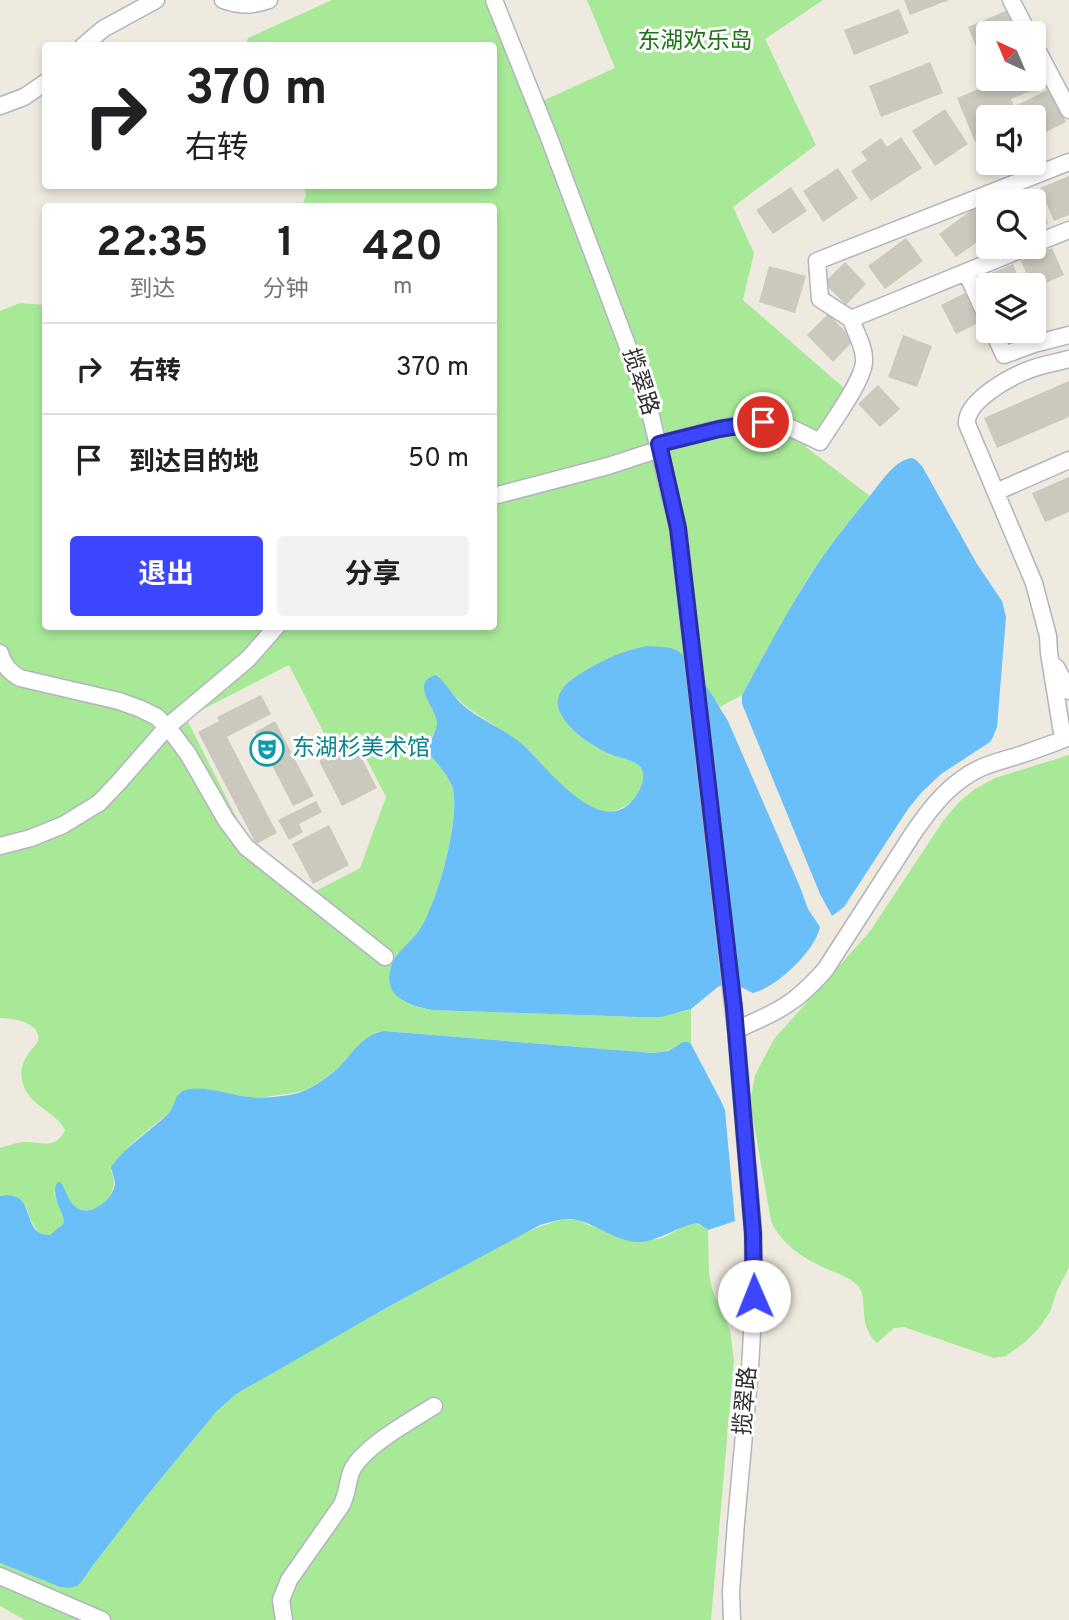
<!DOCTYPE html>
<html lang="zh">
<head>
<meta charset="utf-8">
<style>
  :root { --surface:#fff; --page:#f2f2f2; --text:#202124; --muted:#757577; --line:#e0e0e0; --accent:#3c46ff }
  body { margin:0; font-family:Overpass,"Noto Sans SC",sans-serif; background:var(--page); color:var(--text); height:100vh; display:flex; flex-direction:column; font-size:26px; white-space:nowrap }
  * { box-sizing:border-box; margin:0 }
  p { font-size:23px; color:var(--muted) }
  .icon { flex:none; width:38px; height:38px; fill:none; stroke:currentColor; stroke-width:2; stroke-linecap:round; stroke-linejoin:round }
  .map { position:relative; flex:1; overflow:hidden }
  .details { position:absolute; left:42px; top:203px; width:455px; height:427px; display:flex; flex-direction:column; background:var(--surface); border-radius:7px; box-shadow:0 4px 10px #0003 }
  .details>* { flex:none }
  .guide { position:absolute; left:42px; top:42px; width:455px; height:147px; border-radius:7px; box-shadow:0 4px 10px #0003; background:#fff; color:var(--text); overflow:hidden }
  .needle { width:46px; rotate:316deg }
  .fabs { position:absolute; left:976px; top:21px; display:grid; gap:14px }
  .fabs a { display:grid; place-items:center; width:70px; height:70px; border-radius:7px; background:var(--surface); box-shadow:0 4px 10px #0003; font-size:35px }
  .pin { position:absolute; display:grid; place-items:center; width:60px; height:60px; color:#fff; margin:-30px; border:4px solid #fff; border-radius:50%; box-shadow:0 2px 7px #0007 }
  .me { position:absolute; width:77px; margin:-38px; rotate:359deg; stroke-linejoin:round; filter:drop-shadow(0 0 5px #0008) }
  .turn { display:flex; align-items:center; gap:24px; height:147px; padding:0 28px; font-size:32px }
  .turn .icon { width:91px; height:91px; stroke-width:2.5 }
  .turn b { display:block; font-size:49px; line-height:60px }
  .eta { display:flex; justify-content:space-evenly; align-items:center; height:119px; text-align:center }
  .eta b { font-size:42px; font-weight:700; line-height:49px }
  .cta { display:flex; gap:14px; margin-top:auto; padding:14px 28px }
  .cta a { flex:1; height:80px; border-radius:7px; background:var(--accent); color:#fff; font-size:28px; font-weight:700; line-height:80px; text-align:center }
  .cta a+a { background:var(--page); color:var(--text) }
  ul { padding:0; list-style:none }
  li { display:flex; align-items:center; gap:21px; height:91px; padding:0 28px; border-top:2px solid var(--line) }
  li div { flex:1 }
  li b { display:block; font-size:26px }
  li em { font-style:normal }
  .map>svg:first-child { display:block }
</style>
</head>
<body>
<div class="map">
<svg width="1069" height="1620" viewBox="0 0 1069 1620">
  <rect width="100%" height="100%" fill="#efeadf"/>
  <path fill="#a8e998" fill-rule="evenodd" d="M 332,0 L 485,0 L 529,107 L 615,68 L 587,0 L 823,0 L 765,39 L 816,145 L 733,207 L 754,253 L 743,300 L 844,388 L 806,447 L 870,496 L 834,541 L 811,573 L 784,619 L 742,695 L 720,707 L 684,655 L 614,656 L 569,681 L 592,745 C 598,748 604,751 611,754 C 620,758 634,759 640,767 C 654,786 624,816 603,811 C 568,802 546,764 520,743 C 497,724 471,715 451,692 L 437,719 L 437,727 L 427,748 C 435,760 449,774 453,789 C 460,818 437,903 421,929 C 412,944 392,953 390,972 C 386,998 410,1006 432,1010 L 637,1017 L 682,1012 L 691,1009 L 691,1044 C 682,1041 678,1046 670,1049 C 665,1052 659,1052 653,1053 L 384,1031 L 377,1032 L 364,1040 L 340,1066 L 321,1082 L 305,1090 L 294,1093 L 265,1097 L 249,1097 L 205,1089 L 181,1092 L 178,1095 L 170,1112 L 130,1145 L 111,1171 C 124,1195 89,1224 71,1203 C 68,1199 66,1192 64,1187 L 54,1192 C 56,1202 63,1212 64,1222 C 44,1251 32,1227 26,1206 L 2,1195 L 0,1196 L 0,1148 C 7,1146 15,1143 23,1142 C 40,1141 55,1151 65,1130 C 56,1113 36,1108 26,1091 C 18,1076 21,1063 31,1050 C 34,1047 37,1044 38,1041 C 42,1022 12,1018 0,1018 L 0,311 L 20,303 L 45,305 L 46,626 L 494,626 L 494,206 L 302,206 L 306,195 L 304,186 L 494,186 L 494,46 L 246,45 L 248,38 ZM 289,665 L 332,749 L 355,737 L 386,797 L 360,868 L 312,893 L 252,848 L 186,718 Z
    M 1069,755 L 1069,1267 L 1057,1291 L 1050,1312 L 1039,1328 L 1025,1342 L 1006,1356 L 994,1358 L 904,1327 L 894,1328 L 877,1343 C 855,1323 871,1297 856,1284 C 849,1277 836,1273 827,1269 C 804,1259 781,1244 771,1221 L 750,1102 L 755,1075 L 774,1039 L 871,930 L 943,821 L 959,802 L 975,789 L 995,778 Z
    M 564,1219 L 579,1220 L 588,1225 C 601,1228 650,1241 658,1239 C 678,1234 688,1214 708,1230 L 709,1274 L 712,1289 L 730,1330 L 734,1361 L 711,1620 L 25,1620 L 0,1606 L 0,1563 L 60,1587 L 68,1588 L 82,1581 L 94,1564 L 145,1498 L 216,1412 L 236,1394 C 303,1354 371,1316 440,1279 C 480,1257 520,1230 564,1219 Z"/>
  <path fill="#6bbff8" d="M 912,458 L 916,460 L 922,466 L 977,564 L 1002,601 L 1006,617 L 997,727 L 993,737 L 990,742 L 941,774 L 921,793 L 908,809 L 844,907 L 832,916 L 820,894 L 742,704 L 742,695 C 764,655 786,613 811,574 C 828,547 849,522 869,497 C 880,484 894,460 912,458 Z
    M 648,646 C 657,647 668,646 676,650 C 690,656 719,706 728,721 L 800,887 L 808,909 L 820,927 C 815,951 777,987 753,993 L 735,984 L 719,986 L 691,1009 L 661,1017 L 637,1017 L 432,1010 C 408,1005 382,997 391,967 C 395,952 412,942 420,929 C 437,904 462,814 452,786 C 447,773 435,761 427,751 C 429,742 436,733 437,724 C 438,709 408,683 436,675 C 447,683 453,697 464,706 C 482,721 504,729 522,744 C 544,763 594,833 628,805 C 637,797 648,780 641,768 C 635,760 621,758 612,755 C 593,747 564,728 558,707 C 556,696 563,686 571,680 C 594,664 621,650 648,646 Z
    M 384,1031 L 653,1053 L 668,1051 L 683,1042 L 688,1042 L 691,1044 L 721,1101 L 725,1110 L 735,1221 L 708,1230 C 707,1229 701,1225 699,1224 C 689,1220 657,1243 638,1242 C 615,1241 598,1225 577,1220 C 565,1217 552,1222 540,1225 L 388,1307 L 236,1394 L 216,1412 L 145,1498 L 94,1564 L 82,1581 L 77,1586 L 68,1588 L 60,1587 L 0,1563 L 0,1196 C 39,1189 19,1236 50,1235 L 62,1225 L 64,1222 C 62,1208 52,1199 56,1184 L 59,1182 L 62,1184 C 67,1192 68,1202 77,1208 C 92,1217 113,1199 115,1184 C 115,1178 112,1173 111,1167 C 126,1145 150,1132 169,1113 C 175,1106 174,1095 183,1091 C 199,1083 233,1096 251,1097 C 265,1098 280,1097 294,1094 C 311,1090 326,1079 339,1067 C 353,1053 363,1034 384,1031 Z"/>
  <path fill="#cbc8bd" d="M 904,0 L 949,0 L 910,15 Z
    M 899,9 L 909,33 L 854,55 L 844,30 Z
    M 1010,9 L 1020,33 L 989,33 L 989,58 L 982,61 L 968,27 Z
    M 930,62 L 943,93 L 881,117 L 869,86 Z
    M 1034,65 L 1043,86 L 1011,99 L 1018,117 L 989,117 L 989,136 L 975,142 L 957,98 L 1003,79 L 1034,79 Z
    M 1050,89 L 1066,122 L 1034,138 L 1034,117 L 1023,117 L 1017,105 Z
    M 945,109 L 968,144 L 935,166 L 912,131 Z
    M 901,137 L 922,168 L 871,201 L 851,171 L 867,160 L 861,152 L 881,138 L 887,147 Z
    M 838,168 L 858,198 L 823,222 L 803,191 Z
    M 1069,176 L 1069,215 L 1054,221 L 1040,188 Z
    M 791,187 L 807,211 L 773,234 L 756,210 Z
    M 1034,190 L 1048,223 L 1034,229 L 1034,201 L 1007,201 Z
    M 977,206 L 989,222 L 989,234 L 956,257 L 939,234 Z
    M 906,238 L 923,261 L 885,289 L 868,266 Z
    M 1052,248 L 1064,275 L 1034,288 L 1034,285 L 1031,285 L 1021,261 Z
    M 845,262 L 866,284 L 846,305 L 824,283 Z
    M 1013,264 L 1022,285 L 989,285 L 989,294 L 982,277 Z
    M 769,266 L 806,276 L 795,313 L 759,302 Z
    M 965,293 L 980,322 L 956,334 L 941,305 Z
    M 828,314 L 854,340 L 833,362 L 807,335 Z
    M 903,335 L 932,346 L 917,387 L 888,377 Z
    M 1069,381 L 1069,417 L 997,448 L 984,418 Z
    M 878,385 L 900,409 L 880,427 L 858,404 Z
    M 1069,477 L 1069,512 L 1045,522 L 1032,493 Z
    M 261,695 L 271,714 L 227,737 L 277,833 L 256,844 L 198,732 L 219,721 L 217,717 Z
    M 275,721 L 314,796 L 293,806 L 255,732 Z
    M 354,743 L 377,788 L 342,806 L 319,761 Z
    M 316,801 L 322,812 L 299,824 L 303,832 L 289,840 L 278,820 Z
    M 329,825 L 349,865 L 313,884 L 292,844 Z"/>
  <g fill="none" stroke-linecap="round" stroke-linejoin="round">
    <defs>
      <path id="minor" d="M 223,0 C 240,6 252,6 269,0
        M 494,0 L 548,135 L 626,342 L 650,412 L 678,528 L 736,1030 L 753,1233 L 754,1295 L 750,1369 L 736,1522 L 731,1592 L 732,1620
        M 1011,0 L 1028,33
        M 1034,44 L 1069,110
        M 83,46 L 103,29 L 156,0
        M 0,106 L 24,97 L 46,82
        M 1034,244 L 1069,230
        M 966,272 L 989,322
        M 851,319 L 820,299 L 817,261 L 1069,162
        M 993,331 L 1004,355 L 1034,344 L 1069,335
        M 659,444 C 689,437 744,419 773,423 C 789,425 805,435 820,442 C 831,424 864,380 864,361 C 865,347 855,332 851,319 L 1027,247
        M 996,492 L 1069,460
        M 494,496 L 608,466 L 660,449
        M 0,653 C 4,665 9,672 20,678 L 119,701 L 141,709 L 157,717 L 173,734 L 188,754 L 226,820 L 246,847 L 385,957
        M 1056,667 L 1069,691
        M 1063,739 L 1049,653 L 1048,636 L 1034,583 L 967,424 C 965,402 1008,378 1026,371 C 1039,365 1055,363 1069,359
        M 0,846 L 31,838 L 63,825 L 99,803 L 119,782 L 167,727 L 248,659 L 277,626
        M 736,1030 C 755,1021 775,1014 792,1001 C 805,992 815,981 825,970 L 914,832 C 928,812 942,793 962,779 C 979,766 997,762 1017,756 C 1035,750 1052,744 1069,737
        M 0,1576 L 102,1620
        M 284,1620 L 281,1600 L 289,1580 L 341,1506 C 348,1494 347,1481 352,1470 C 364,1446 412,1420 434,1406"/>
    </defs>
    <use href="#minor" stroke="#b3b3c1" stroke-width="19"/>
    <use href="#minor" stroke="#fff" stroke-width="16"/>
  </g>
  <g fill="none" stroke-linecap="round" stroke-linejoin="round">
    <defs>
      <path id="route" d="M 754,1296 L 753,1233 L 734,1008 L 678,528 L 659,444 L 719,429 L 763,422"/>
    </defs>
    <use href="#route" stroke="#272ea6" stroke-width="18"/>
    <use href="#route" stroke="#3c46ff" stroke-width="12"/>
  </g>
  <defs>
    <symbol id="theatre-ring" viewBox="-11 -11 22 22"><circle r="9.5" fill="#fff" stroke="#0f9aa8" stroke-width="1.5"/><path d="M-5-5.5Q0-4 5-5.5V0Q5 5 0 6Q-5 5-5 0ZM-3.3-2.5H-1v1.5H-3.3ZM1-2.5H3.3v1.5H1ZM-2.8 1Q0 5.5 2.8 1Z" fill="#0f9aa8"/></symbol>
  </defs>
  <g fill-rule="evenodd">
    <use href="#theatre-ring" x="248" y="730" width="38" height="38"/>
  </g>
  <g text-anchor="middle" dominant-baseline="central" stroke-width="6" stroke-linejoin="round" paint-order="stroke">
    <g font-size="23" fill="#1c7215" stroke="#fff">
      <text x="695" y="42">东湖欢乐岛</text>
    </g>
    <g font-size="23" fill="#2d2d2d" stroke="#fff">
      <text transform="translate(639 382) rotate(72)">揽翠路</text>
      <text transform="translate(747 1401) rotate(-85)">揽翠路</text>
    </g>
    <g font-size="23" fill="#0d838f" stroke="#fff" text-anchor="start">
      <text x="292" y="749">东湖杉美术馆</text>
    </g>
  </g>
</svg>
<div class="fabs">
<a><svg class="needle" viewBox="-14 -14 28 28"><path d="M0-13l5 13h-10z" fill="#e53935"/><path d="M0 13l5-13h-10z" fill="#757577"/></svg></a>
<a><svg class="icon" aria-label="sound" viewBox="0 0 24 24"><path d="M4 9h4l5-4v14l-5-4H4zM17 9q2 3 0 6"/></svg></a>
<a><svg class="icon" aria-label="search" viewBox="0 0 24 24"><circle cx="10" cy="10" r="6"/><path d="M15 15l6 6"/></svg></a>
<a><svg class="icon" aria-label="layers" viewBox="0 0 24 24"><path d="M12 4l9 5-9 5-9-5zM3 14l9 5 9-5"/></svg></a>
</div>
<div class="pin" style="left:763px;top:422px;background:#d93025"><svg class="icon" aria-label="arrive" viewBox="0 0 24 24"><path d="M6 21V4h12l-3 4 3 4H6"/></svg></div>
<svg class="me" style="left:754px;top:1296px" viewBox="-20 -20 40 40"><circle r="19" fill="#fff"/><path d="M0-13L10 11 0 6-10 11z" fill="#3c46ff"/></svg>
<div class="guide">
<div class="turn"><svg class="icon" aria-label="right" viewBox="0 0 24 24"><path d="M7 20v-9h11M14 6l5 5-5 5"/></svg><div><b>370 m</b>右转</div></div>
</div>
<section class="details">
<div class="eta">
<div><b>22:35</b><p>到达</p></div>
<div><b>1</b><p>分钟</p></div>
<div><b>420</b><p>m</p></div>
</div>
<ul>
<li><svg class="icon" aria-label="right" viewBox="0 0 24 24"><path d="M7 20v-9h11M14 6l5 5-5 5"/></svg><div><b>右转</b></div><em>370 m</em></li>
<li><svg class="icon" aria-label="arrive" viewBox="0 0 24 24"><path d="M6 21V4h12l-3 4 3 4H6"/></svg><div><b>到达目的地</b></div><em>50 m</em></li>
</ul>
<div class="cta"><a>退出</a><a>分享</a></div>
</section>
</div>
</body>
</html>
